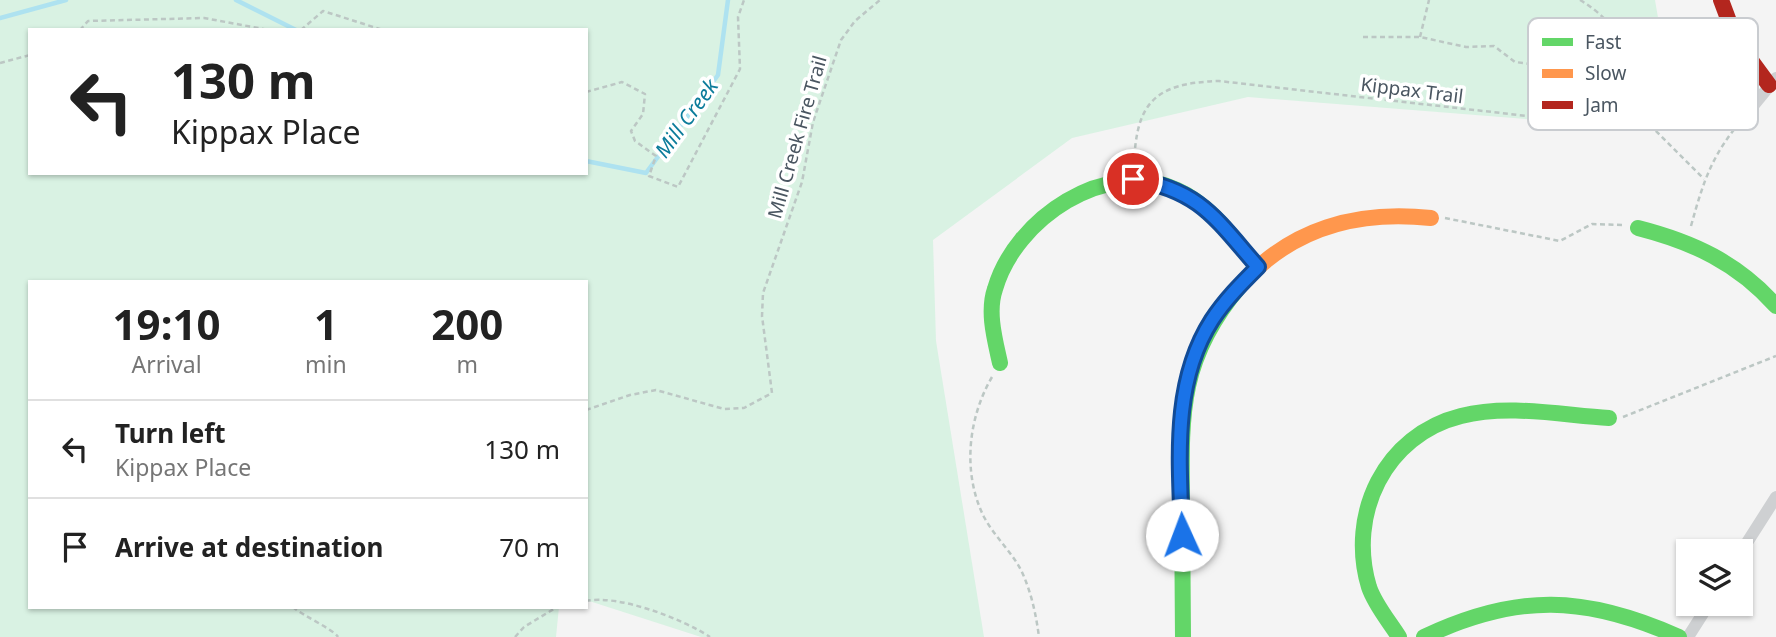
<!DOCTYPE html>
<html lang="en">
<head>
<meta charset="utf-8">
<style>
  :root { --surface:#fff; --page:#f6f6f6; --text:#222; --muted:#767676; --line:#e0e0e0 }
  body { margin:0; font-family:"Noto Sans",sans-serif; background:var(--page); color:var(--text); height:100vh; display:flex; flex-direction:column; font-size:26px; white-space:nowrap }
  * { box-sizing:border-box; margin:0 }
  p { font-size:23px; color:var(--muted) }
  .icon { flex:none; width:38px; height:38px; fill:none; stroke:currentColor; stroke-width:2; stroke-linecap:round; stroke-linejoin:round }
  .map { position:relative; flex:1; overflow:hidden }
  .drawer { position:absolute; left:28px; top:280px; width:560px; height:329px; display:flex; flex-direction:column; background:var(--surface); border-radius:0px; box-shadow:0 2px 5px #0004 }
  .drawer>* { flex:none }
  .hud { position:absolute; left:28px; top:28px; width:560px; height:147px; border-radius:0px; box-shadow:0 2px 5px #0004; background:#fff; color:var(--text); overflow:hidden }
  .tools { position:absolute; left:1676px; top:539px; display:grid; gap:14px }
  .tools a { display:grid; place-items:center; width:77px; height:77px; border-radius:0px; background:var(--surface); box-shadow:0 2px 5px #0004; font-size:35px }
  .pin { position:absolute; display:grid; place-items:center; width:60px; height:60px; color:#fff; margin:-30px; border:4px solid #fff; border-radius:50%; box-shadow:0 2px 7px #0007 }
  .me { position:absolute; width:77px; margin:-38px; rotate:358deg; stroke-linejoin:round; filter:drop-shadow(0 0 5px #0008) }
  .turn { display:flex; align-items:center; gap:24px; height:147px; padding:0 28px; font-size:32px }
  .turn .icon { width:91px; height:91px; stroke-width:2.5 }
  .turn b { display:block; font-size:49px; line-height:60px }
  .eta { display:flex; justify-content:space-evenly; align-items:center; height:119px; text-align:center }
  .eta b { font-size:42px; font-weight:700; line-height:49px }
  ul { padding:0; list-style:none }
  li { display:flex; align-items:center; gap:21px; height:98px; padding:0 28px; border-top:2px solid var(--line) }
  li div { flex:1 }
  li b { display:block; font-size:26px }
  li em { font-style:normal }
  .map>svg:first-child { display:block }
</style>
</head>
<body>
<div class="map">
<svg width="1776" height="637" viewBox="0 0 1776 637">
  <rect width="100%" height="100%" fill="#f4f4f4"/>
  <path fill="#d9f2e3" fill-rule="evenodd" d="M 0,0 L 1655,0 L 1669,82 L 1588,124 L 1248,97 L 1072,138 L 933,240 L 936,341 L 984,637 L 701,637 L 586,600 L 586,282 L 30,282 L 30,607 L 559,607 L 556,637 L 0,637 ZM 30,30 L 586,30 L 586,173 L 30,173 Z"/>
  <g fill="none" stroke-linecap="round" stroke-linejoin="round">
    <path stroke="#aee2f0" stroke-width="4.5" d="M 236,0 L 296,30
      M 0,18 L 66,0
      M 586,161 L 646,173 L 718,75 L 728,0"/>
    <path stroke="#bcc7c4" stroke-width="2.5" stroke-dasharray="5 3.5" stroke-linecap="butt" d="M 1580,0 C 1620,24 1625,49 1641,91
      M 80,30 L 88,21 L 204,18 L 269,30
      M 301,30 L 323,11 L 383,30
      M 1363,37 L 1420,37 L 1466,47 L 1494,46 L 1515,62 L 1531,64 L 1579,47 L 1592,26 L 1603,27 L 1621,39
      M 1420,37 L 1429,0
      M 0,63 L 30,55
      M 586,92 L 622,82 L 645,94 L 643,114 L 631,131 L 635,141 L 656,156 L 649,176 L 678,187 L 740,69 L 738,17 L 744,0
      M 1134,165 C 1136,102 1155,83 1219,81 L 1545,118 L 1588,117 L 1641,91 L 1655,130 L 1704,179
      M 1445,218 L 1560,241 L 1592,224 L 1624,225
      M 1691,226 C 1704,179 1712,155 1744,117
      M 992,377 C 968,418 962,473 984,517 C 994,536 1011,551 1021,570 C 1031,591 1036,614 1039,637
      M 586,410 L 630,395 L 656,390 L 724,409 L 744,408 L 772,393 L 762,316 L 763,293 L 802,182 L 813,122 L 841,40 L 855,21 L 880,0
      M 1623,417 L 1776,356
      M 586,601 C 618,594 683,619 710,637
      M 293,607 C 303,616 333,629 338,637
      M 515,637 L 524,627 L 557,607"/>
    <path stroke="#ced0d2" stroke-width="12" d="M 1753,106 L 1776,78
      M 1741,552 L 1776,497
      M 1688,637 L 1709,604"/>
    <path stroke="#63d668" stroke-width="16" d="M 1638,228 C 1693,242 1738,263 1776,306
      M 1000,363 C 995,340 987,312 995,289 C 1015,219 1106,157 1177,190 C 1211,205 1234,239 1258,267
      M 1183,637 C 1183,592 1182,547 1182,502 C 1181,413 1179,358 1240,286
      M 1399,637 C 1389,621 1375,605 1369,587 C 1347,514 1385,435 1461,416 C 1508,404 1561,415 1609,418
      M 1424,637 C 1517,593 1585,595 1679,637"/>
    <path stroke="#ff974d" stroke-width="16" d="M 1240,286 C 1290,228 1358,210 1431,218"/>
    <path stroke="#b3261e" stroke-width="16" d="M 1721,0 L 1736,40 L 1769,85"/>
  </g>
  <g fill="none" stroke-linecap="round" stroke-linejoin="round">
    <defs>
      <path id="route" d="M 1133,179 C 1200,190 1216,219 1258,267 C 1242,283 1225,300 1212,320 C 1171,384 1180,463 1182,535"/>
    </defs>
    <use href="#route" stroke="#114b97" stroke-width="18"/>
    <use href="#route" stroke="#1a73e8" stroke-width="12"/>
  </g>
  <g text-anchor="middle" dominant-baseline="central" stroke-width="7" stroke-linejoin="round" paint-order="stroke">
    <g font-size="19" fill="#4a5661" stroke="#fff">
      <text transform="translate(1412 90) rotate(7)">Kippax Trail</text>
      <text transform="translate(797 137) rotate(-74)">Mill Creek Fire Trail</text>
    </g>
    <g font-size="21" font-style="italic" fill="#0c7c9b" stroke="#fff">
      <text transform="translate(686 118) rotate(-54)">Mill Creek</text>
    </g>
  </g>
  <rect x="1528" y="18" width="230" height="112" rx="10" fill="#fff" stroke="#c9ccd0" stroke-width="2"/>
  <rect x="1542" y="38" width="31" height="8" fill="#63d668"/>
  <rect x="1542" y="69" width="31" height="9" fill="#ff974d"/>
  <rect x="1542" y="101" width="31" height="8" fill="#b3261e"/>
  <g font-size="19" fill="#4a5661">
    <text x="1585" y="49">Fast</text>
    <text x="1585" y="80">Slow</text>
    <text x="1585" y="112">Jam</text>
  </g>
</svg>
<div class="tools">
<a><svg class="icon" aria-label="layers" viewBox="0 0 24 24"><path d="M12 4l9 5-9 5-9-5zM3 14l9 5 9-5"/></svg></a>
</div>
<div class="pin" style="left:1133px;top:179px;background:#d93025"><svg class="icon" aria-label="arrive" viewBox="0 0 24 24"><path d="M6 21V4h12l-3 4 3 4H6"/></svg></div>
<svg class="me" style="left:1182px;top:535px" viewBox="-20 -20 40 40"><circle r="19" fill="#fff"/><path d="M0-13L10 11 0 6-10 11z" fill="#1a73e8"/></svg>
<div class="hud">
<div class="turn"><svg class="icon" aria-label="left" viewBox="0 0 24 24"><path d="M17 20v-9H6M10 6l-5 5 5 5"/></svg><div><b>130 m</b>Kippax Place</div></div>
</div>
<section class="drawer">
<div class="eta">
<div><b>19:10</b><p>Arrival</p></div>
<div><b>1</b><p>min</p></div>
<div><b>200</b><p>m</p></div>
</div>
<ul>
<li><svg class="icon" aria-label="left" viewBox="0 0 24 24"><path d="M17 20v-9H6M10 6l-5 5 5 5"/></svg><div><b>Turn left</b><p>Kippax Place</p></div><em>130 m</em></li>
<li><svg class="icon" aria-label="arrive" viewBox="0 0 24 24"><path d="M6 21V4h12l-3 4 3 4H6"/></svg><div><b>Arrive at destination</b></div><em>70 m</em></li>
</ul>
</section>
</div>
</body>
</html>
